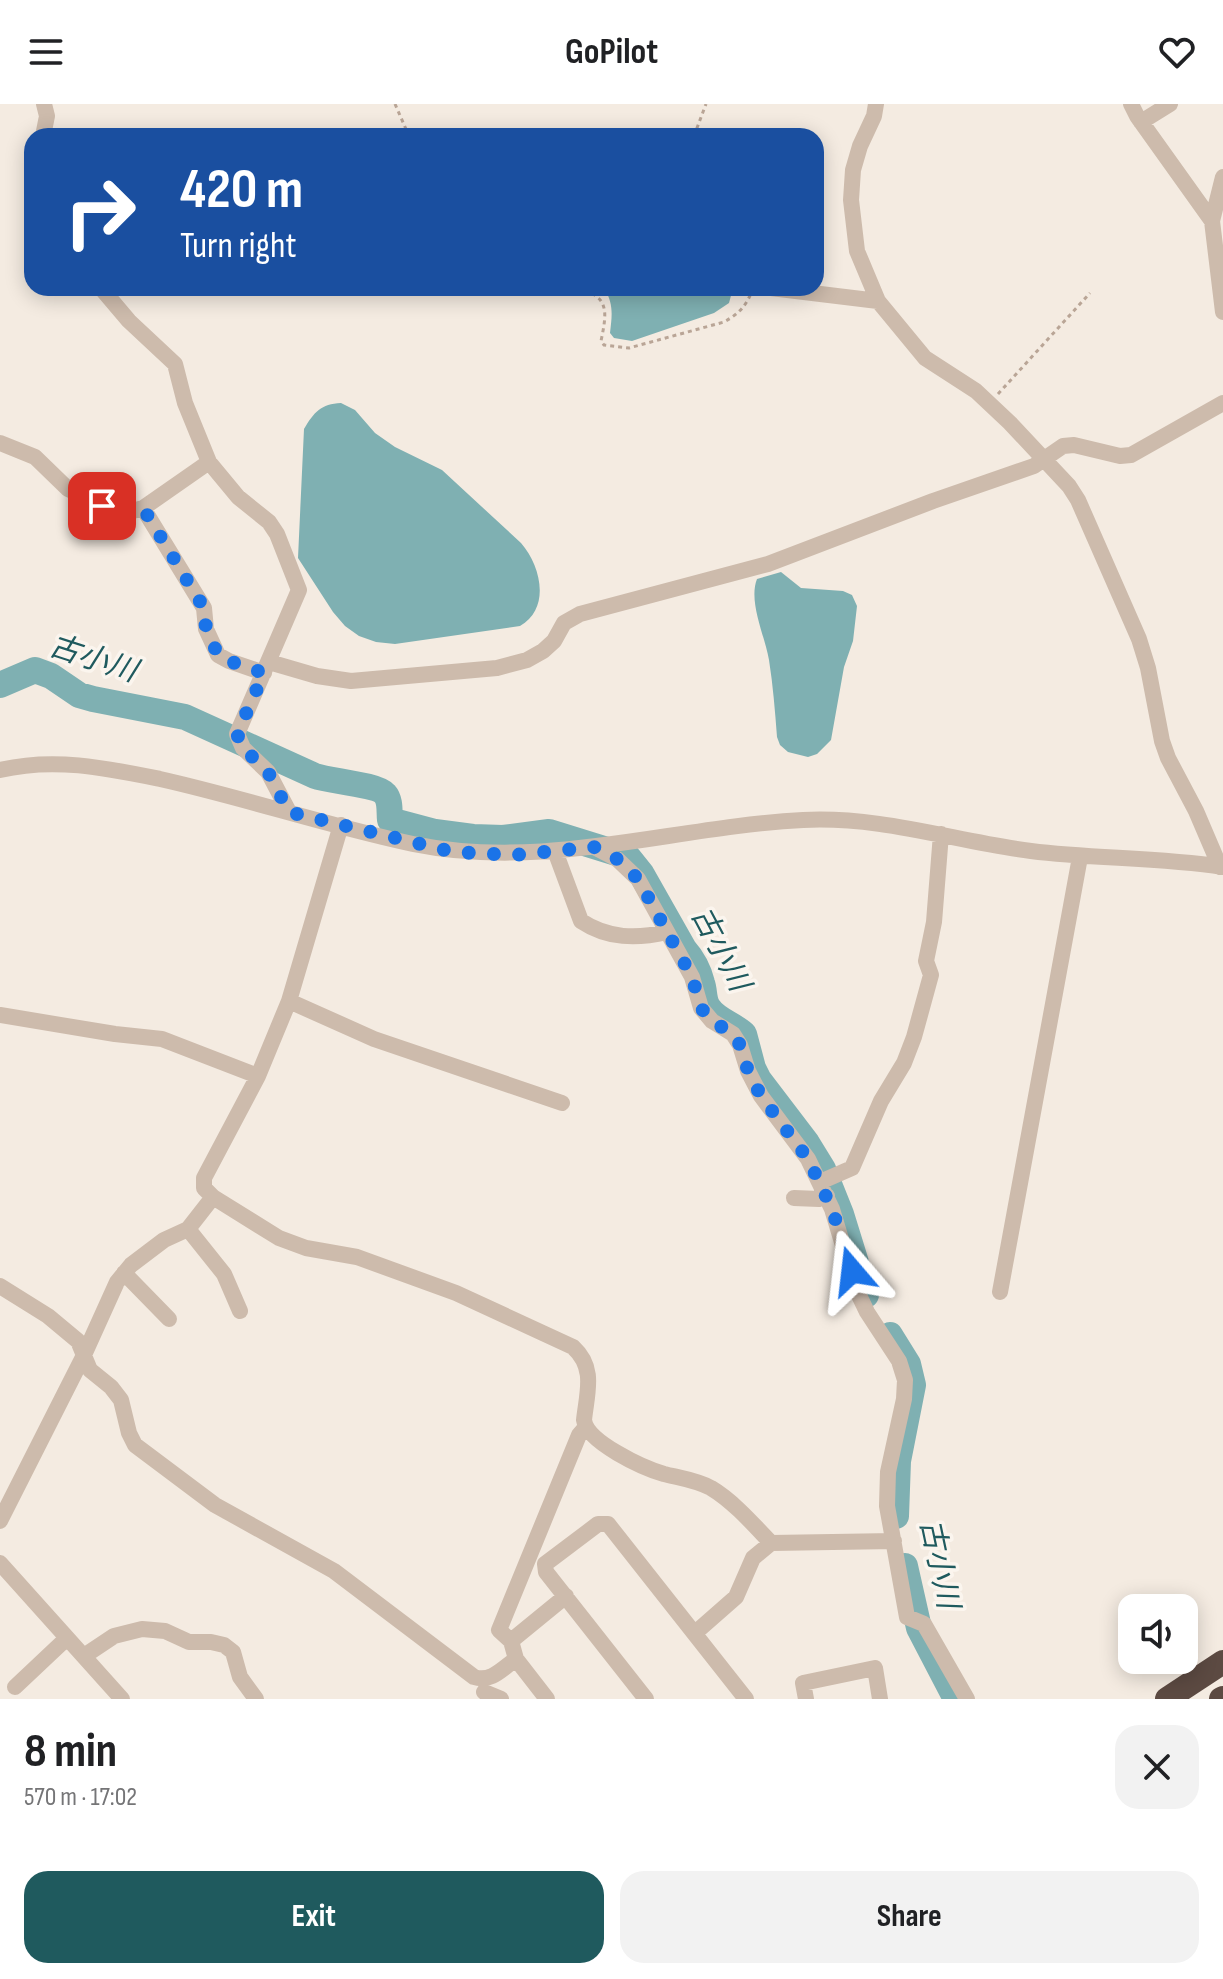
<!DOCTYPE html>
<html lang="en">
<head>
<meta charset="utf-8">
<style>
  :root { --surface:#fff; --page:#f2f2f2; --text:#202124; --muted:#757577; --accent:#1f5a5e }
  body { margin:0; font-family:"Sofia Sans Condensed","Noto Sans JP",sans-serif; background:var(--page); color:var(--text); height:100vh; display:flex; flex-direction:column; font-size:30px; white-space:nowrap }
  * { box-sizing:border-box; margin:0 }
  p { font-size:26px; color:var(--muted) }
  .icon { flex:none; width:44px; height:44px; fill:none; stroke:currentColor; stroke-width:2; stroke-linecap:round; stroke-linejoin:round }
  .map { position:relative; height:1595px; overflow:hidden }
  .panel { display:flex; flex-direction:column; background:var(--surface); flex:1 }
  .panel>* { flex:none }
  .guide { position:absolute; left:24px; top:24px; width:800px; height:168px; border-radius:24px; box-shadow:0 4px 20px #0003; background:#1a4fa0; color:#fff; overflow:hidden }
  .fabs { position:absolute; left:1118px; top:1490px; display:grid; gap:16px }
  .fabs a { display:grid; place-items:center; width:80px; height:80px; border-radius:16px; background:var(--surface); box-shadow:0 4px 20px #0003; font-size:40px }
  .pin { position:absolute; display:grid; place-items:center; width:68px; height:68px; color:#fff; margin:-34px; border-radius:16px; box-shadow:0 4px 12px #0006 }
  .me { position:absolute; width:88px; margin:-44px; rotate:343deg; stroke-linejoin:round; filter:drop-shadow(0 0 6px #0008) }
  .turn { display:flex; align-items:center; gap:28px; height:168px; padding:0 24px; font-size:36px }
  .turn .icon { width:104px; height:104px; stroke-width:2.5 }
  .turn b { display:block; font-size:56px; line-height:68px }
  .round { display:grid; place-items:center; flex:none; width:84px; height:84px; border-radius:24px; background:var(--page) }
  .head { display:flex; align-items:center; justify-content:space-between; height:136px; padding:0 24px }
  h1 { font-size:48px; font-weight:700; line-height:60px }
  .button { display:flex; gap:16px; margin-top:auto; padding:16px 24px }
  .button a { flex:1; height:92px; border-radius:24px; background:var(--accent); color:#fff; font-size:32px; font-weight:700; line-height:92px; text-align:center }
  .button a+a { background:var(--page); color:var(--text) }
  header { display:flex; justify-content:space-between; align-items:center; height:104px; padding:0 24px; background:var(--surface); font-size:36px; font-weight:700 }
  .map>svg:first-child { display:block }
</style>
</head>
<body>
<header><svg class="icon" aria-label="menu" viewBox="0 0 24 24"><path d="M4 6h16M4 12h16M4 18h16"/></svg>GoPilot<svg class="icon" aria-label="heart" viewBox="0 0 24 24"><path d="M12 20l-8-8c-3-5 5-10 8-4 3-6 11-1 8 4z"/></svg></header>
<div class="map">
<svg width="1223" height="1595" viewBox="0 0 1223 1595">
  <rect width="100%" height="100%" fill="#f4ebe1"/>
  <path fill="#7fb0b2" d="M 604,184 L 733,184 L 729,199 L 714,209 L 632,237 L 614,234 L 610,229 C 612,211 614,200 604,184 Z
    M 341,299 L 355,306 L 375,329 L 395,343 L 442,366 L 521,439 C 541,462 551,504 520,522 L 395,540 L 376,538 L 359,532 L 345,522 L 333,508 L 298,454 L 304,325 C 314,308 321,300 341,299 Z
    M 781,468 L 801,484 L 843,487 L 852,491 L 857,502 L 853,537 L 844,563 L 831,636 L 817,650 L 808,653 L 788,648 L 780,641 L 777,633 C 775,607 773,581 769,556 C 765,532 748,498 757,475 Z"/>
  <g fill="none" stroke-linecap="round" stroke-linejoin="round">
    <path stroke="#7fb0b2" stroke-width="26" d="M 0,581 L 35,566 L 51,572 L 79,591 L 93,595 L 185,613 L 315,672 C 330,677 378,681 385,690 C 391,697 389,708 390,716 L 435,728 L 473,733 L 503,734 L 549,728 L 623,751 L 629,754 L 641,769 L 684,845 C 692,854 699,867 702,879 C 705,887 703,895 708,903 C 716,916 733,920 744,930 L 753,964 L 759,976 L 807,1039 L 823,1065 L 841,1110 L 866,1191
      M 890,1231 L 908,1260 L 913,1281 L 898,1357 L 896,1412
      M 905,1462 L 919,1524 L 956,1595"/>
    <path stroke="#b9a596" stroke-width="3" stroke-dasharray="4 4" stroke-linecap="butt" d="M 395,0 L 409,32
      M 694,32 L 706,0
      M 577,184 C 610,192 607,208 601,237 L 604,241 L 629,244 L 724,218 C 740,209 747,201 753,184
      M 998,290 L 1090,189"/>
    <path stroke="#cdbbac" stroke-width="16" d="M 876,0 L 874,12 L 860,42 L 853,66 L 851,96 L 857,147 L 878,197 L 925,254 L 976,287 L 1010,319 L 1069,382 L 1078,396 L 1139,535 L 1148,564 L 1162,637 L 1168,654 L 1196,707 L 1220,763
      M 1131,0 L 1137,12 L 1212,117
      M 1141,18 L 1170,0
      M 43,32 L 47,12 L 44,0
      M 1223,73 L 1212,117 L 1223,208
      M 101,184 L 129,217 L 175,260 L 185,299 L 209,358 L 238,393 L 269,418 L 277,430 L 299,486 L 237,630 L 243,644 L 268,668 L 289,708
      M 771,184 L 878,197
      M 0,339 L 35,353 L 68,385 L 116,407 L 129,408 L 143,404 L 209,358
      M 143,404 L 204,504 L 206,525 L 218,551 L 229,557 L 264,569
      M 269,558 L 317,572 L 351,577 L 497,564 L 527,556 L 543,547 L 554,537 L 564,519 L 580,510 L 768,460 L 933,397 L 1034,362 L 1063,342 L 1074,341 L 1120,352 L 1131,351 L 1223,299
      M 0,666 C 54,653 106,664 160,675 C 245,694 328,722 413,740 C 546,767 671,723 803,716 C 882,712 954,737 1031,747 C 1095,755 1159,753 1223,763
      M 341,721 L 289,897 L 258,972 L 204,1074 L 204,1084 L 213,1093 L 279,1134 L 306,1144 L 357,1153 L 456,1189 L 573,1243 C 596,1264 587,1288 584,1316 C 587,1338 643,1364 664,1370 C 680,1374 696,1376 711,1384 C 733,1397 754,1421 771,1439
      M 594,743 L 617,755 L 638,775 L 692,873 L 701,904 L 712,917 L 733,930 L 740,941 L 748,967 L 761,992 L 808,1055 L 832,1105 L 856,1185 L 867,1208 L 899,1257 L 905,1276 L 904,1295 L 888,1368 L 887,1402 L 907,1513 L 924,1520 L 967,1595
      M 555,747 L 581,817 C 608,835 637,835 667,828
      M 289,897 L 374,935 L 562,999
      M 0,911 L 115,930 L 162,935 L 258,972
      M 820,1078 L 852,1064 L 881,997 L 904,959 L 914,933 L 931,871 L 926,857 L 934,818 L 941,730
      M 794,1094 L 819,1095 L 827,1092
      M 188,1125 L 224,1170 L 240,1207
      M 124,1169 L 169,1215
      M 0,1182 L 48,1212 L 78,1237 L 90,1266 L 111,1283 L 121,1296 L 129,1329 L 135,1341 L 215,1401 L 334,1467 L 474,1573 C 491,1579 503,1564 516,1555
      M 1000,1188 L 1080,753
      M 0,1417 L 84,1251 L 117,1178 L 131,1161 L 164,1136 L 188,1125 L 213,1093
      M 0,1459 L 122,1595
      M 695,1529 L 736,1493 L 753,1454 L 771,1439 L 894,1437
      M 511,1537 L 499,1526 L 579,1331 L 585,1324
      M 84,1552 L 114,1532 L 142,1525 L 165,1527 L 189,1538 L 211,1538 L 224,1541 L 233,1548 L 240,1573 L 256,1595
      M 15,1583 L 67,1534
      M 484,1588 L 501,1595
      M 547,1595 L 516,1555 L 511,1537 L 566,1492
      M 646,1595 L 546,1468 L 545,1460 L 598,1420 L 608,1420 L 746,1595
      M 806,1595 L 803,1579 L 875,1564 L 880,1595"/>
    <path stroke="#5c4a42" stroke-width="24" d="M 1167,1595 L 1223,1558
      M 1221,1595 L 1223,1594"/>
  </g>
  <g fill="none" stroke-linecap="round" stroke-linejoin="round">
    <path stroke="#1a73e8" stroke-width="14" stroke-dasharray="0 25.2" d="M 102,402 L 116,407 L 143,404 L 204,504 L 206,525 L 218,551 L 229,557 L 264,569 L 237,630 L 243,644 L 268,668 L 289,708 L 453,748 L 515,751 L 594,743 L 617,755 L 638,775 L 692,873 L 701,904 L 712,917 L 733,930 L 740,941 L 748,967 L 761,992 L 808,1055 L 832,1105 L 852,1167"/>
  </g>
  <g text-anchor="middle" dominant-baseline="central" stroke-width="7" stroke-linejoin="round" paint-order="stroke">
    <g font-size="30" font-style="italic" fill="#1f5a5e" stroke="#fbf5ee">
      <text transform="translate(93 555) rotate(18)">古小川</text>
      <text transform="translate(720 845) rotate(62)">古小川</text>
      <text transform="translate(939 1460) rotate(78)">古小川</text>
    </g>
  </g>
</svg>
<div class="fabs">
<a><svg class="icon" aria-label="sound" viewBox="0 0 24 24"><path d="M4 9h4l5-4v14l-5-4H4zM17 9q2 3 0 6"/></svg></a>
</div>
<div class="pin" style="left:102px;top:402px;background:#d93025"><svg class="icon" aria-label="arrive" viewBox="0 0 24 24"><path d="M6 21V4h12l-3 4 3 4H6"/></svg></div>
<svg class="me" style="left:852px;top:1167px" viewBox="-20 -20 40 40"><path d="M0-17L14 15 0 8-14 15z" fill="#1a73e8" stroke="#fff" stroke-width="4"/></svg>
<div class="guide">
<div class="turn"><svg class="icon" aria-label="right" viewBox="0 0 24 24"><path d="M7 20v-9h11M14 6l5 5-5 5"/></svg><div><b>420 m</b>Turn right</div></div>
</div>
</div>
<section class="panel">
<div class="head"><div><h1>8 min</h1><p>570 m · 17:02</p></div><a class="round"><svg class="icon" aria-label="close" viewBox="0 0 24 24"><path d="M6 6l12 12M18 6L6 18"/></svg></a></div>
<div class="button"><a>Exit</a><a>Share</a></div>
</section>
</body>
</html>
